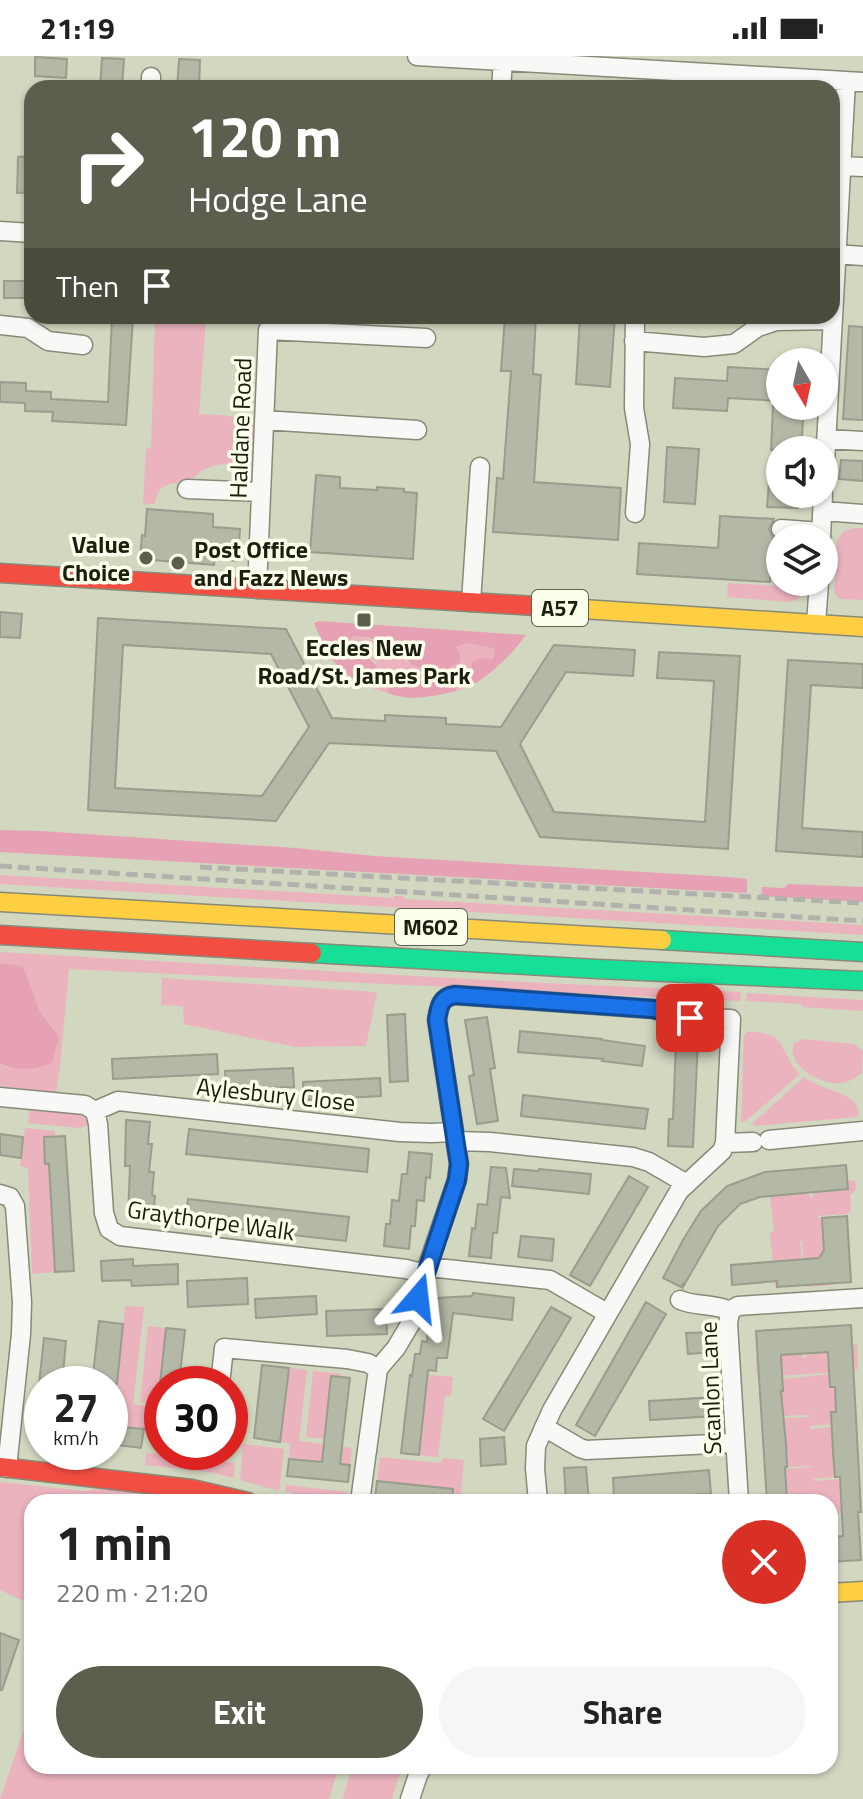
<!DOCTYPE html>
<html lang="en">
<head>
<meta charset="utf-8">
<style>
  :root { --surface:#fff; --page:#f6f6f6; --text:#222; --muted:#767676; --accent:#5c5f4d }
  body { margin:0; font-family:"Titillium Web",sans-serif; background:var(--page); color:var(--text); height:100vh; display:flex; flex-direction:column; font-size:30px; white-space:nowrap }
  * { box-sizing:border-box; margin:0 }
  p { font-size:26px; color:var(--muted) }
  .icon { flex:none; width:44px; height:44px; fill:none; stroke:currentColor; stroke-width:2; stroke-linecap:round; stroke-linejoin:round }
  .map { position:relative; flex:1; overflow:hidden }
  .side { position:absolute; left:24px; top:1438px; width:814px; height:280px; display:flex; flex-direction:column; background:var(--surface); border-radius:24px; box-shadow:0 2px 6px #0004 }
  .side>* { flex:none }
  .top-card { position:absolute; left:24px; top:24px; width:816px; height:244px; border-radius:24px; box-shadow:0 2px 6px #0004; background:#5c5f4d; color:#fff; overflow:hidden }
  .needle { width:52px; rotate:171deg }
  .buttons { position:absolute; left:766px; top:292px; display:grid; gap:16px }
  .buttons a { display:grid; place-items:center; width:72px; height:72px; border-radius:50%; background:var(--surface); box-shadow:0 2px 6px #0004; font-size:40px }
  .speed { position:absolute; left:24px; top:1310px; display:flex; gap:16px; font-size:40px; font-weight:700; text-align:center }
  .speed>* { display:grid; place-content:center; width:104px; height:104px; border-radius:50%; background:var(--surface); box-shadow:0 2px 6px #0004; line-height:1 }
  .speed small { font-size:20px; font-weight:400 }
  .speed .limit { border:12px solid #d22; background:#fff; color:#111 }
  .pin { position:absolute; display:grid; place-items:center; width:68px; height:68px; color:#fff; margin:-34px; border-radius:16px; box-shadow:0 4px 12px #0006 }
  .me { position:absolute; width:88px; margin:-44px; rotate:17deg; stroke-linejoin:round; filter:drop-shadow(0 0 6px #0008) }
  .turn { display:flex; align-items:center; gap:28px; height:168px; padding:0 32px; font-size:36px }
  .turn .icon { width:104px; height:104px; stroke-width:2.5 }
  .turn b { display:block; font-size:56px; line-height:68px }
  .then { display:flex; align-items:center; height:76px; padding:0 32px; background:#0003; gap:16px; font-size:30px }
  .round { display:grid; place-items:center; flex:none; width:84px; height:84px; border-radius:42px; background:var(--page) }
  .headline { display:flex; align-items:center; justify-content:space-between; height:136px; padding:0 32px }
  h1 { font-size:48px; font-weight:700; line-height:60px }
  .primary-button { display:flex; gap:16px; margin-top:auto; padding:16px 32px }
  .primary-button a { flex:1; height:92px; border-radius:48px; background:var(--accent); color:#fff; font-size:32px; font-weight:700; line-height:92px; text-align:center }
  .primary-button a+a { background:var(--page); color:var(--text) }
  .status { display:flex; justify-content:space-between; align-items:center; height:56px; padding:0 40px; background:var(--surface); direction:ltr }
  .status svg { height:22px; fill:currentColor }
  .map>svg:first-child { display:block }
</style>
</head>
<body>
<div class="status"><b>21:19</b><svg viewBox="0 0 49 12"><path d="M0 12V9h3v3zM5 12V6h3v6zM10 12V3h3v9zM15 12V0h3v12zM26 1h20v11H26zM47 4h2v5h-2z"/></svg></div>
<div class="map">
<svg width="863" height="1743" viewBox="0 0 863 1743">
  <rect width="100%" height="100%" fill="#d2d7c0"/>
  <path fill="#eab3be" d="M 155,260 L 206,260 L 199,358 C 211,359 248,358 254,370 C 258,375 256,383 255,389 L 243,388 L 243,397 L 253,398 L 251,414 L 247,420 L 241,421 L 241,415 C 226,400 200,412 188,427 C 170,426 158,428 155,447 L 143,449 L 146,393 L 151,392 Z
    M 853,472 L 863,472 L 863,544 L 839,543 L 834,536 L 837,484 L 843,476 Z
    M 777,498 L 780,498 L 780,526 L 804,526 C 803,537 801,544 789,546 L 727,541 L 728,527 L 775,530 Z
    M 352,580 C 381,583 388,591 410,608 L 460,597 L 454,591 L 467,587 L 493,592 L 495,597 L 492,604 L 469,625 L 476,627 L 457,635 L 453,627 L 434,621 L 424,622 C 414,615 402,615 390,616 L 387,626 L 388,637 L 372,632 L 382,629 L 375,605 L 355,594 L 348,586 Z
    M 0,819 L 393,842 L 394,840 L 404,840 L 404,843 L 863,869 L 863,879 L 0,828 Z
    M 0,896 L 503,925 L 741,936 L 740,945 L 69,913 L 60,1010 L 56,1036 L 0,1030 L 0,1007 L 8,1012 L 59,981 L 40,956 L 23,910 L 0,907 Z
    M 162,922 L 377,936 L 366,990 L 295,991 L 184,968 L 183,950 L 161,949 Z
    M 747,937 L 863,944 L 863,955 L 802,951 L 802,948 L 746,945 Z
    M 747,976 C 789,975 778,996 800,1018 L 746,1065 L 741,1066 L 744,979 Z
    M 804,983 L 854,988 L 863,995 L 862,1017 C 855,1022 848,1027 839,1027 C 820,1029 785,1008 794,987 Z
    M 804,1021 C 821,1035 854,1034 859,1056 L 857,1061 L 753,1070 L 753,1067 Z
    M 30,1052 L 78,1058 L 85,1061 L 90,1068 L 80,1072 L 28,1067 Z
    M 25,1072 L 55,1075 L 55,1081 L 44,1082 L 45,1107 L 57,1107 L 49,1111 L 55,1216 L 32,1218 L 28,1112 L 20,1110 Z
    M 855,1124 L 856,1133 L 850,1139 L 851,1155 L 847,1158 L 818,1160 L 819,1162 L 822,1162 L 825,1199 L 820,1199 L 820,1202 L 833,1229 L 806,1231 L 802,1185 L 800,1186 L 802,1204 L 775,1207 L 777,1231 L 775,1231 L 770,1176 L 774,1175 L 769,1133 L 773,1132 L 774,1140 L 809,1137 L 810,1142 L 813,1141 L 813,1137 L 848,1133 L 848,1125 Z
    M 125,1250 L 144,1251 L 133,1348 L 146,1350 L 144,1373 L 110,1370 L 110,1353 L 115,1353 L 116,1348 Z
    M 148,1270 L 166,1272 L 158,1348 L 140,1346 Z
    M 857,1288 L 858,1312 L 856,1315 L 760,1321 L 756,1317 L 756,1301 L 757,1300 L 802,1297 L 803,1302 L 806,1302 L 807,1297 L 852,1294 L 853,1289 Z
    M 289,1312 L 307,1314 L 299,1385 L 352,1392 L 350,1409 L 289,1403 L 290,1387 L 280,1386 Z
    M 313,1315 L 341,1318 L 341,1321 L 331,1320 L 324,1383 L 306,1381 Z
    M 419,1318 L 453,1321 L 451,1340 L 445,1339 L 438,1401 L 419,1399 L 428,1322 Z
    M 829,1318 L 835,1331 L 836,1356 L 831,1356 L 832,1368 L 810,1370 L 811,1373 L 832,1371 L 835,1421 L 813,1423 L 814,1425 L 840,1423 L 842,1457 L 836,1458 L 837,1480 L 830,1481 L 830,1446 L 789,1446 L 789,1439 L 787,1439 L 785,1413 L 812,1411 L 812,1410 L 787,1411 L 785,1362 L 809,1361 L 809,1359 L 782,1360 L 781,1335 L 783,1335 L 783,1323 Z
    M 243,1388 L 284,1393 L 279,1435 L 240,1424 Z
    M 146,1397 L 235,1407 L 234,1422 L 210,1416 L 145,1409 Z
    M 380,1401 L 440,1407 L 444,1402 L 464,1404 L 460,1443 L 452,1442 L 453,1433 L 377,1425 Z
    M 0,1426 L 84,1435 L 115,1431 L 215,1446 L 32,1446 L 32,1568 L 26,1546 L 0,1534 Z
    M 286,1429 L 347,1436 L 346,1442 L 342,1446 L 321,1446 L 285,1435 Z
    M 32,1640 L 32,1710 L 339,1710 L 329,1743 L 0,1743 L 27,1665 Z
    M 352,1710 L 370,1710 L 399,1718 L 392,1743 L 343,1743 Z"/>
  <path fill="#e6a1b4" d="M 319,565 L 526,579 C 512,598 496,614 476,627 L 469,625 L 469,617 L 473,606 L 482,602 L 492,604 L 495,597 L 493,592 L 467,587 L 455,591 L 460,597 L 460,606 L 440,616 L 426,614 L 410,608 L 402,598 L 382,586 L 366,581 L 353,580 L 348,586 C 365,603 380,602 383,630 C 359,635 340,612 325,596 C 324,585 318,578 314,567 Z
    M 404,615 L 419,618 L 424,622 L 434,621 L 453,627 L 457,635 C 434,640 410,646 388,637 L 387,626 L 390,616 Z
    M 0,774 L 41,775 L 295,792 L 375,800 L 729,821 L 747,823 L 747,837 L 0,796 Z
    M 788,828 L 863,831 L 863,846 L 761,840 L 762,831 L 784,832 Z
    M 0,907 L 23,910 L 40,956 L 59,981 L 52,1006 C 36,1014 16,1016 0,1007 Z"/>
  <path fill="#b4b8a6" stroke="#999d8b" stroke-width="2" fill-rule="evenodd" d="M 35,1 L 67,3 L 66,22 L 35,20 Z
    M 102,2 L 124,3 L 122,32 L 100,32 Z
    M 179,3 L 200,4 L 199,32 L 177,32 Z
    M 32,100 L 32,136 L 17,137 L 18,101 Z
    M 4,225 L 31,225 L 30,242 L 4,242 Z
    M 505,260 L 536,260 L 533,318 L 541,319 L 534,426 L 621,432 L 618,484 L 493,476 L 497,422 L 503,423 L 511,315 L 501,315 Z
    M 580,260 L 615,260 L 610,331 L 576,328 Z
    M 112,261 L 133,262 L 126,369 L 52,365 L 53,356 L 25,355 L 25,347 L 0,346 L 0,326 L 26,327 L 26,335 L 51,336 L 51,343 L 108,346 Z
    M 849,270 L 863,271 L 863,364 L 843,363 Z
    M 728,311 L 780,314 L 780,345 L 728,342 L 727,355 L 673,352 L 675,322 L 727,325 Z
    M 773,350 L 804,350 L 801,394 L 771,394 Z
    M 667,391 L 699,393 L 695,448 L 664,446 Z
    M 841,404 L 863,405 L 863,425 L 839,423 Z
    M 770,413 L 780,413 L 780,438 L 799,438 L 798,452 L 767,451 Z
    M 316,419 L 340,421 L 340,432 L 377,434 L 377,431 L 404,433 L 404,436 L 417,437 L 413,503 L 310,496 Z
    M 147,453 L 213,458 L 213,471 L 240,473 L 238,505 L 215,503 L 214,509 L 140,503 L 142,479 L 145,480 Z
    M 720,460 L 774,463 L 769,473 L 773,482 L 770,526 L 637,518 L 639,487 L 718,492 Z
    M 0,556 L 22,558 L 20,582 L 0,581 Z
    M 98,562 L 286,573 L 332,662 L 385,665 L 385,659 L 446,662 L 446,668 L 501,671 L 554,589 L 635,594 L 633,620 L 566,616 L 520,688 L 554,756 L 705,766 L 714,625 L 657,622 L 659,596 L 740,600 L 728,793 L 540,781 L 496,695 L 329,687 L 276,765 L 88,754 ZM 123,589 L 271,598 L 309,671 L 262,740 L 115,732 Z
    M 788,604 L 863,608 L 863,632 L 811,629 L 802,772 L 863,776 L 863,801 L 776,795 Z
    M 405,958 L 408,1025 L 390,1026 L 387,959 Z
    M 487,961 L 495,1012 L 490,1013 L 498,1065 L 477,1068 L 469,1020 L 474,1019 L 465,964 Z
    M 520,975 L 602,983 L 602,984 L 645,990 L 642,1010 L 602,1005 L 603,1003 L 518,996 Z
    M 676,984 L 698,984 L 693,1091 L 668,1090 L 669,1063 L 673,1063 Z
    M 217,998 L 218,1018 L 113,1023 L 112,1003 Z
    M 293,1012 L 294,1031 L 226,1033 L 225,1015 Z
    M 380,1022 L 381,1040 L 304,1044 L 303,1026 Z
    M 523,1039 L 648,1053 L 645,1073 L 521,1060 Z
    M 126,1064 L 150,1066 L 148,1088 L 152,1088 L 149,1116 L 154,1116 L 152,1139 L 155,1140 L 153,1164 L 128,1161 L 130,1110 L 125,1110 Z
    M 189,1073 L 369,1093 L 367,1116 L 186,1098 Z
    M 0,1078 L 23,1081 L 21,1102 L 0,1099 Z
    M 65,1080 L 74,1215 L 55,1216 L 49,1108 L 45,1108 L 44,1081 Z
    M 409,1096 L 432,1098 L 430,1122 L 426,1121 L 424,1145 L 417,1144 L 415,1170 L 411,1170 L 409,1193 L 384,1190 L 386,1168 L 390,1168 L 392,1144 L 399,1145 L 402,1118 L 407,1118 Z
    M 846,1109 L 848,1133 L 760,1141 L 740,1148 L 718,1170 L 683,1231 L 683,1228 L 681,1231 L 663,1222 L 683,1184 L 701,1155 L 727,1130 L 765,1116 Z
    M 491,1111 L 506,1112 L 510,1142 L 501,1141 L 497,1177 L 493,1177 L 491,1202 L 469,1200 L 472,1172 L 475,1173 L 478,1148 L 487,1149 Z
    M 514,1113 L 538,1115 L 539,1113 L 591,1118 L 589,1138 L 512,1130 Z
    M 629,1120 L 648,1131 L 590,1230 L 570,1219 Z
    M 188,1143 L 349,1161 L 346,1185 L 185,1167 Z
    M 847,1160 L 851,1226 L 777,1231 L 777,1225 L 732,1229 L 731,1209 L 819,1202 L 824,1194 L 822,1162 Z
    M 521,1180 L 554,1183 L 552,1205 L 518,1201 Z
    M 133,1203 L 133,1210 L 178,1208 L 178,1228 L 132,1230 L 131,1224 L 102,1225 L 101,1205 Z
    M 247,1222 L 248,1248 L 188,1251 L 187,1225 Z
    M 473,1237 L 514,1242 L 512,1264 L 453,1257 L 447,1302 L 437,1302 L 436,1315 L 428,1314 L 419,1399 L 401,1397 L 410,1319 L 412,1320 L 415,1298 L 420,1298 L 422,1285 L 427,1286 L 428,1272 L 439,1273 L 436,1242 L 472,1240 Z
    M 316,1240 L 317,1258 L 256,1262 L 255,1243 Z
    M 646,1246 L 666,1258 L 595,1380 L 576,1369 Z
    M 551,1251 L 571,1262 L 504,1375 L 483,1363 Z
    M 386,1253 L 387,1278 L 327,1280 L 326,1255 Z
    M 99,1265 L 123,1268 L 117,1328 L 92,1328 Z
    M 851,1269 L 861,1456 L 858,1456 L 861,1504 L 830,1506 L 830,1481 L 843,1480 L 840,1421 L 835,1421 L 833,1396 L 831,1356 L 836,1356 L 835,1331 L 830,1331 L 828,1296 L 781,1299 L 783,1335 L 781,1335 L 786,1388 L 787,1411 L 785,1411 L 787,1446 L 767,1446 L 756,1275 Z
    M 166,1272 L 185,1274 L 179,1328 L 160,1328 Z
    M 713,1276 L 714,1296 L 688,1298 L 686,1277 Z
    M 44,1282 L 66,1285 L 62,1328 L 39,1328 Z
    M 262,1309 L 289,1312 L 280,1386 L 254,1382 Z
    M 331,1320 L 350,1322 L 340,1408 L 350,1409 L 348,1426 L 287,1420 L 289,1403 L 322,1406 Z
    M 716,1341 L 717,1360 L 650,1364 L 649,1345 Z
    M 110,1370 L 144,1373 L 141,1392 L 110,1388 Z
    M 504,1381 L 506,1408 L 481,1410 L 480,1383 Z
    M 586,1411 L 589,1446 L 566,1446 L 564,1412 Z
    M 709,1414 L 711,1438 L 614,1443 L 613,1422 Z
    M 377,1425 L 453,1433 L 452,1446 L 408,1446 L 375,1443 Z
    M 0,1577 L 19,1584 L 2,1634 L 0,1634 Z"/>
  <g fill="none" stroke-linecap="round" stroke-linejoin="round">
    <defs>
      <path id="street" d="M 417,0 L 863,26
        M 151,32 L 151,21
        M 501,32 L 503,5
        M 841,110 L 863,111
        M 0,175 L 32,177
        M 835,198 L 863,200
        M 635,260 L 634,352 L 640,388 L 635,457
        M 0,269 L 28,272 L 48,285 L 83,289
        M 634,285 L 704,291 L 734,288 L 758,271 L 776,265 L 833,264
        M 264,364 L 417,374
        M 826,383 L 863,385
        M 824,425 L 846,25
        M 187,433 L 261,436
        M 823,455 L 863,458
        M 781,473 L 821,476
        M 821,482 L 823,438
        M 257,533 L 268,274 L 426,282
        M 471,546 L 480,411
        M 816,568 L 819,526
        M 0,1041 L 85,1049 L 95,1055 L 98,1068 L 104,1157 L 109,1173 L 120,1180 L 406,1213 L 425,1218
        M 95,1055 L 118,1045 L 400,1076 L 431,1077 L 454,1076
        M 769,1084 L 863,1075
        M 456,1085 L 490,1086 L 633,1101 L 649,1106 L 687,1128
        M 725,1087 L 753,1086
        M 0,1138 L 10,1141 L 15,1150 L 22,1246 L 21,1278 L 7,1412
        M 428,1211 L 550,1224 L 607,1257
        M 680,1244 C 696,1251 714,1247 730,1255
        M 378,1313 L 396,1292 L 412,1265 L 425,1218 L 457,1124 L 459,1108 L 437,964 C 439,952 440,941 455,939 L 653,953 L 690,962 L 731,963 L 725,1087 L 722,1095 L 679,1135 L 552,1354 L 536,1390 L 535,1412 L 538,1446
        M 220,1328 L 224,1292 L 347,1303 L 368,1307 L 378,1313 L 360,1446
        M 544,1371 L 580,1392 L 586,1394 L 735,1387
        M 739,1446 L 728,1268 L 730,1255 L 738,1250 L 863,1242
        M 410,1743 L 418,1719 L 423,1710"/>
      <path id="fast" d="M 662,884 L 863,896
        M 312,897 L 597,913 L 863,925"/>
      <path id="slow" d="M 551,551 L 863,571
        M 0,846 L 662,884
        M 830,1537 L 863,1535"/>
      <path id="jam" d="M 0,517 L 551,551
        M 0,879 L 312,897
        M 0,1411 L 192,1433 L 248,1446"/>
    </defs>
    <use href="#street" stroke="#878a78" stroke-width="21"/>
    <use href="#fast" stroke="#878a78" stroke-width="21"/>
    <use href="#slow" stroke="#878a78" stroke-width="21"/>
    <use href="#jam" stroke="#878a78" stroke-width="21"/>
    <use href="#street" stroke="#f8f9f6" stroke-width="18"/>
    <use href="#fast" stroke="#16e098" stroke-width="18"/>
    <use href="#slow" stroke="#ffcf43" stroke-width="18"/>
    <use href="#jam" stroke="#f24e42" stroke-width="18"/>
    <path stroke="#b2b2ad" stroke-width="5" stroke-dasharray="12 6" stroke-linecap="butt" d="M 0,810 L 863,865
      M 200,811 L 863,847"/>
  </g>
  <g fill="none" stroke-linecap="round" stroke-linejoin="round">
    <defs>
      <path id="route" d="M 418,1242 L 457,1124 L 459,1108 L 437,964 C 439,952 440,941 455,939 L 653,953 L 690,962"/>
    </defs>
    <use href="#route" stroke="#114b97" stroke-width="20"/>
    <use href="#route" stroke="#1a73e8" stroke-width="14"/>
  </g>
  <g fill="#5c5f4d" stroke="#fafeea" stroke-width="3">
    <circle cx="146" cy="502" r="8"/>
    <circle cx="178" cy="507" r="8"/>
    <rect x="356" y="556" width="16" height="16" rx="4"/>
  </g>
  <g text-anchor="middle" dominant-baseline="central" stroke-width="7" stroke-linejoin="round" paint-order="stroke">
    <g fill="#fafeea" stroke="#5f6151" stroke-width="2">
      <rect x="532" y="534" width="56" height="36" rx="6"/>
      <rect x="395" y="853" width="72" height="36" rx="6"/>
    </g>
    <g font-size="22" font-weight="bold" fill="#1c1e0f">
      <text x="560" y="552">A57</text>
      <text x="431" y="871">M602</text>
    </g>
    <g font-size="24" fill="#1c1e0f" stroke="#fafeea">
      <text transform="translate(240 372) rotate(-88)">Haldane Road</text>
      <text transform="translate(276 1038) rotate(6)">Aylesbury Close</text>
      <text transform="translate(211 1164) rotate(8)">Graythorpe Walk</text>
      <text transform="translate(710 1332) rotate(-92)">Scanlon Lane</text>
    </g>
    <g font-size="24" font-weight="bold" fill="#1c1e0f" stroke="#fafeea" text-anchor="end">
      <text x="130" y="488">Value<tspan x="130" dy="28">Choice</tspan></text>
      <text x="194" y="493" text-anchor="start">Post Office<tspan x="194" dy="28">and Fazz News</tspan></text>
      <text x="364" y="591" text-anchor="middle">Eccles New<tspan x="364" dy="28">Road/St. James Park</tspan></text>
    </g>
  </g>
</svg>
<div class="buttons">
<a><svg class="needle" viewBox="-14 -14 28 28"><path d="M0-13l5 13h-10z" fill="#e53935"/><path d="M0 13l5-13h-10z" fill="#767676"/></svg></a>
<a><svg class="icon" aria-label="sound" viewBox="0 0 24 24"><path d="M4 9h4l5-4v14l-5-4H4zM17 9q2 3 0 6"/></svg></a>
<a><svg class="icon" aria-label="layers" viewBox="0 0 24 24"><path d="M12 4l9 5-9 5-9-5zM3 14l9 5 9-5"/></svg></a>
</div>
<div class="speed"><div>27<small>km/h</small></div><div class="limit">30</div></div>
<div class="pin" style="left:690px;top:962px;background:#d93025"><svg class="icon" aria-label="arrive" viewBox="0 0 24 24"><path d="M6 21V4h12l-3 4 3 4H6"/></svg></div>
<svg class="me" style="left:418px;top:1242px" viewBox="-20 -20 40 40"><path d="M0-17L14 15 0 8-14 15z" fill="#1a73e8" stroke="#fff" stroke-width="4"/></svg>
<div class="top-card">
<div class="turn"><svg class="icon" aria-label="right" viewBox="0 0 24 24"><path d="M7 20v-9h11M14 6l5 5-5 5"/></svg><div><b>120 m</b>Hodge Lane</div></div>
<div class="then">Then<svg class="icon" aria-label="arrive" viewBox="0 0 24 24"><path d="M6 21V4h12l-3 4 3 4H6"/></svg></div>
</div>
<section class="side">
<div class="headline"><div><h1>1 min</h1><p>220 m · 21:20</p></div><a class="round" style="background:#d93025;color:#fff"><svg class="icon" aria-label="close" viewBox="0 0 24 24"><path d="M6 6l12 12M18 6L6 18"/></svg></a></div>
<div class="primary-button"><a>Exit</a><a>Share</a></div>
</section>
</div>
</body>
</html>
